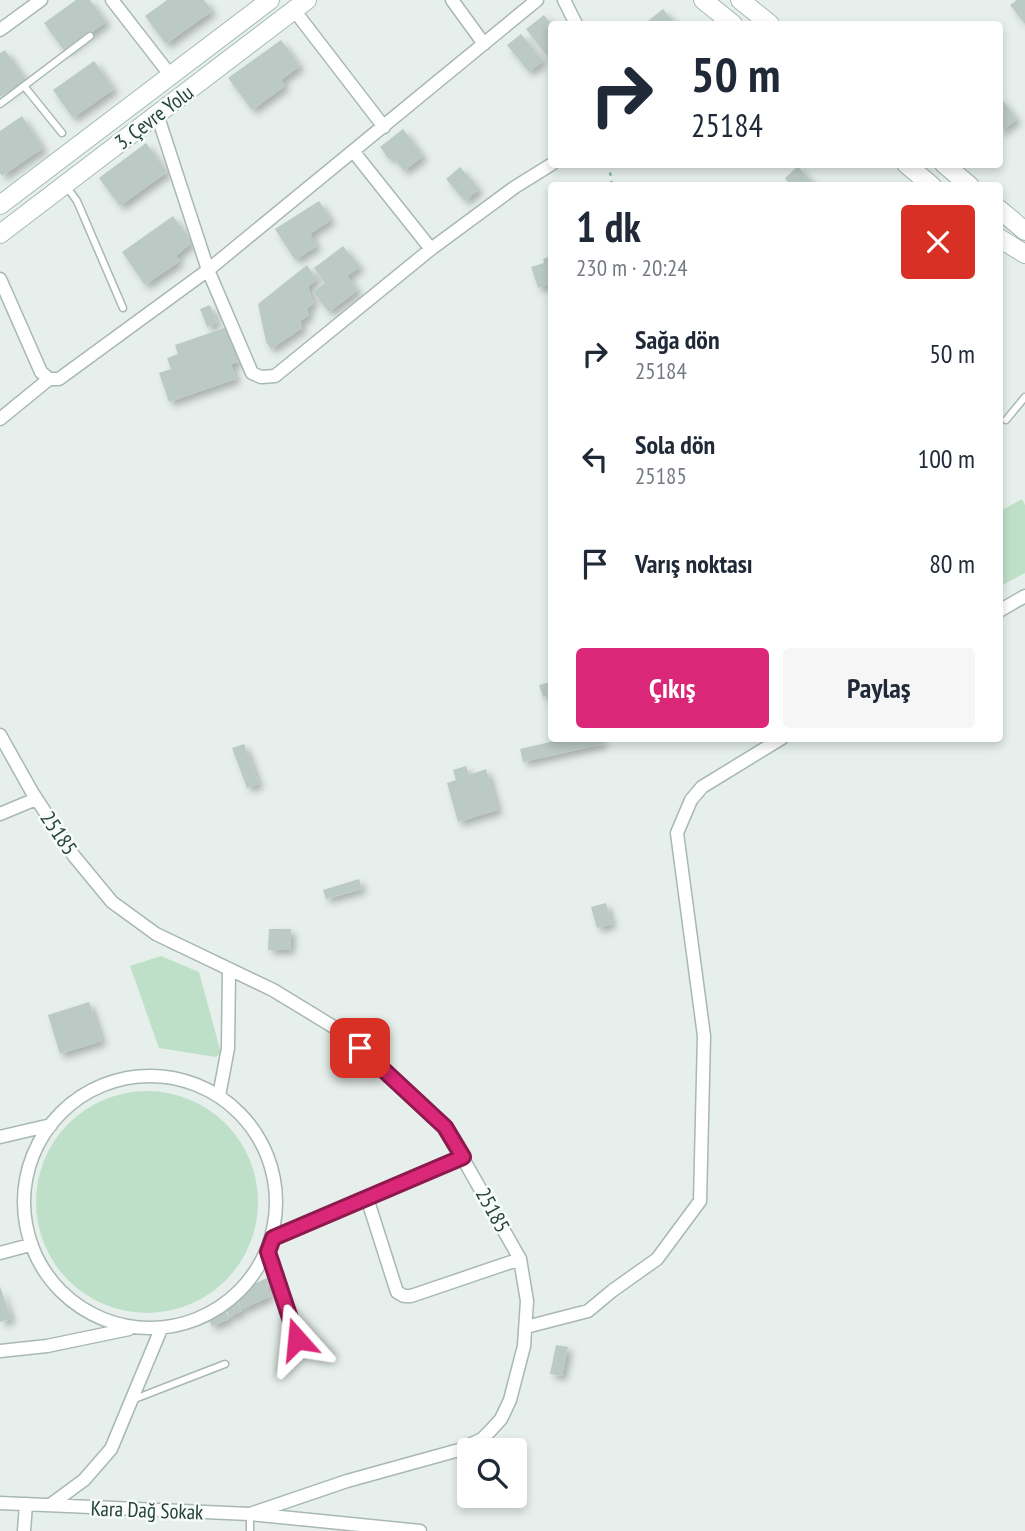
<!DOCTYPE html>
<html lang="tr">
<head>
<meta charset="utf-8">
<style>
  :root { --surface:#fff; --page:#f6f6f7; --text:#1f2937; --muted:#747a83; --accent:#db2777 }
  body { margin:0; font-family:"PT Sans Narrow",sans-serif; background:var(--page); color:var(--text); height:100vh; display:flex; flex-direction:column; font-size:26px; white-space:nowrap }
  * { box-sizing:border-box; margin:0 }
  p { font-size:23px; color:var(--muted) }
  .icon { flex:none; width:38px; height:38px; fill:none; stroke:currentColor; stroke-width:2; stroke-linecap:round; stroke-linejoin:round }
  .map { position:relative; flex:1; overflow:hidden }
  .details { position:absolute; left:548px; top:182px; width:455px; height:560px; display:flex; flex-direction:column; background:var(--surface); border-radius:7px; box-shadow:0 4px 10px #0003 }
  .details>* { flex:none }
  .top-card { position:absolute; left:548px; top:21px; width:455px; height:147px; border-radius:7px; box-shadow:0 4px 10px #0003; background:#fff; color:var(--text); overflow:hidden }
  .fabs { position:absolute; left:457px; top:1438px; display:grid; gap:14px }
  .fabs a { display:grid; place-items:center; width:70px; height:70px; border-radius:7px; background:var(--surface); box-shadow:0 4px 10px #0003; font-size:35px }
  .pin { position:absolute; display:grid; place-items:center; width:60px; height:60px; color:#fff; margin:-30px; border-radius:14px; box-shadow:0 4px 10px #0006 }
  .me { position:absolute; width:77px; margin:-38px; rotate:342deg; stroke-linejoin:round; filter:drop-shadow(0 0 5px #0008) }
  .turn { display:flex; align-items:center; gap:24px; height:147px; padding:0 28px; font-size:32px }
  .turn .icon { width:91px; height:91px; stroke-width:2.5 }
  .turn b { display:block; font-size:49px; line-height:60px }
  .round { display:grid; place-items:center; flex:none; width:74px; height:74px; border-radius:7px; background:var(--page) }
  .overview { display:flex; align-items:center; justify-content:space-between; height:119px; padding:0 28px }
  h1 { font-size:42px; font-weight:700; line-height:52px }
  .primary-button { display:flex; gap:14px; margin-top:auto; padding:14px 28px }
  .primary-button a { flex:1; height:80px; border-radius:7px; background:var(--accent); color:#fff; font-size:28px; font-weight:700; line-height:80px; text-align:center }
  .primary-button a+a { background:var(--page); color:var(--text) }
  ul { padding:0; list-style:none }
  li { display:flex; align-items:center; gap:21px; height:105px; padding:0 28px }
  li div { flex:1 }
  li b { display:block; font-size:26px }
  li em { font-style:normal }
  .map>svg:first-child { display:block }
</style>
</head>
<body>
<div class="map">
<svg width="1025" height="1531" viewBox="0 0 1025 1531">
  <defs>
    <filter id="shadow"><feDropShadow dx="4.5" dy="4.5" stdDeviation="3.5" flood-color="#0004"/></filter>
  </defs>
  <rect width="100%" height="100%" fill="#e6efeb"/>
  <path fill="#bfe0c8" d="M 1022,499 L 1025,505 L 1025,573 L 999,587 L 999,512 Z
    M 161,956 L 199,972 L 221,1053 L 216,1057 L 159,1048 L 130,966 Z
    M36 1202a111 111 0 1 1 222 0a111 111 0 1 1-222 0Z"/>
  <path fill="#bbcac4" filter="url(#shadow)" d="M 76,0 L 90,0 L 106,22 L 65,52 L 44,23 Z
    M 167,0 L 204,0 L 212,11 L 166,44 L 145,16 Z
    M 1017,0 L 1025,0 L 1025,24 L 1010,5 Z
    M 663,9 L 675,24 L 644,24 Z
    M 544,15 L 551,24 L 551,53 L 547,56 L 526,29 Z
    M 521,34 L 543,61 L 529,72 L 507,45 Z
    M 281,40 L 300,66 L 281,80 L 285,86 L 252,110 L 228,78 Z
    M 5,50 L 26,80 L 0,97 L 0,53 Z
    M 94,61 L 114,89 L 73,118 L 53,90 Z
    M 999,96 L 1017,119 L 999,133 Z
    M 22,116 L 43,148 L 2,176 L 0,173 L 0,131 Z
    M 403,129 L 423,156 L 404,171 L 393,157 L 389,159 L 380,147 Z
    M 146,143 L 167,172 L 120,206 L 99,178 Z
    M 798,166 L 815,186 L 791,186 L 785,178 Z
    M 460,167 L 479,189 L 465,201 L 446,179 Z
    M 319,201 L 331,220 L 310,234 L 317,246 L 295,260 L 275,229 Z
    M 173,216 L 192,242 L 176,256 L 180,261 L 145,285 L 122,252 Z
    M 343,246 L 360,267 L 347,276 L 358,290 L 329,312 L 313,292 L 325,283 L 314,268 Z
    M 551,256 L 551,284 L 538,288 L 531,267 L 544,263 L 543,259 Z
    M 307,265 L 317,280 L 308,286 L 313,304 L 307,308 L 309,315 L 300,321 L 302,328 L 271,349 L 266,342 L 258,304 Z
    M 210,305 L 217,323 L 207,327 L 200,309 Z
    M 227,327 L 239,362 L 231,364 L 236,379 L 169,402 L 159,373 L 171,369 L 167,358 L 178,354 L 175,345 Z
    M 551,682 L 551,694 L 543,697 L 539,685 Z
    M 567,738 L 602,738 L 603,744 L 523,762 L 520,749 Z
    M 244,744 L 259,784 L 247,788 L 232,748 Z
    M 466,766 L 469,775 L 486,769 L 498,810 L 458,822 L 447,783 L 456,780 L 453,770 Z
    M 359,879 L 362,889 L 326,899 L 323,890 Z
    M 606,903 L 612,924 L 597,928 L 591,907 Z
    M 269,929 L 291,929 L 290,950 L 268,950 Z
    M 89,1002 L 102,1041 L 60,1054 L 48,1015 Z
    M 269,1277 L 272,1283 L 266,1286 L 271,1296 L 242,1309 L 235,1293 Z
    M 0,1286 L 11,1319 L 0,1322 Z
    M 235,1297 L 242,1311 L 230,1317 L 223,1303 Z
    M 225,1309 L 229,1319 L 212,1326 L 207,1316 Z
    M 556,1345 L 568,1347 L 562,1376 L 550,1374 Z"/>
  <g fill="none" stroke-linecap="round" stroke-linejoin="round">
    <defs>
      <path id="lane" d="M 24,86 L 62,133
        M 0,104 L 90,36
        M 66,186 L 77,201 L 123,308
        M 1006,420 L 1025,397
        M 268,1252 L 297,1339
        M 132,1400 L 225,1364
        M 250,1531 L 250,1514"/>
      <path id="street" d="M 112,0 L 171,76
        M 452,0 L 484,44
        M 564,0 L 576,24
        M 294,10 L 384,127
        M 0,30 L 41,0
        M 157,114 L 208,270 L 252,373 L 261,377 L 275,376 L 431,249
        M 353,151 L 431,249 L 515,187 L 552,164
        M 0,279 L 41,372 L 49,379 L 59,379 L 208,270 L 537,0
        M 0,419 L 49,379
        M 999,611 L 1025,596
        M 0,735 L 32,792 L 74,856 L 112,902 L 156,934 L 273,990 L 342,1032 L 445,1127 L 520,1259 L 527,1301 L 524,1346 L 510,1400 L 501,1419 L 491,1430 L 482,1439 L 459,1450 L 347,1481 L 250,1514
        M 0,814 L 36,799
        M24 1202a126 126 0 1 1 252 0a126 126 0 1 1-252 0Z
        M 219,1096 L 228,1048 L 229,970
        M 0,1137 L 51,1125
        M 367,1198 L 397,1292 L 404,1296 L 411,1296 L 520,1259
        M 273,1238 L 463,1157
        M 0,1253 L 30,1245
        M 526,1327 L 588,1311 L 612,1291 L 657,1259 L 700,1201 L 704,1036 L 677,833 L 691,800 L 702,787 L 782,738
        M 0,1351 L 47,1346 L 129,1329
        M 0,1503 L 250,1514 L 420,1531
        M 50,1505 L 84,1480 L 111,1449 L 161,1329
        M 24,1531 L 26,1504"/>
      <path id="secondary" d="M 703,0 L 733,24
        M 740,0 L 770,24
        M 906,164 L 932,186
        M 944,164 L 970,186
        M 0,205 L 270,0
        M 999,209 L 1025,231
        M 0,234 L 307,0
        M 999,238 L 1025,254"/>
    </defs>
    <use href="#lane" stroke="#a8b8b2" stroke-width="9"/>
    <use href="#street" stroke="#a8b8b2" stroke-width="15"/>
    <use href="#secondary" stroke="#a4bbb3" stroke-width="20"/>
    <path stroke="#86b3a5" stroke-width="2.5" stroke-dasharray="3.5 5" stroke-linecap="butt" d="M 609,164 L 612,186"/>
    <use href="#lane" stroke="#fff" stroke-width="6"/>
    <use href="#street" stroke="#fff" stroke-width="12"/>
    <use href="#secondary" stroke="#fff" stroke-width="18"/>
  </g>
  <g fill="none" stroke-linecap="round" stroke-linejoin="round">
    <defs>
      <path id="route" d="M 297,1339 L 268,1252 L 273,1238 L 463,1157 L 445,1127 L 360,1048"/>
    </defs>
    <use href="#route" stroke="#8e194d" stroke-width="18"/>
    <use href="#route" stroke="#db2777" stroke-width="12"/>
  </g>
  <g text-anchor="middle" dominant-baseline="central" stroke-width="5" stroke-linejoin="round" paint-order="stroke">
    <g font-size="21" fill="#24423a" stroke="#f7fbf9">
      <text transform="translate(154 117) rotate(-37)">3. Çevre Yolu</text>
      <text transform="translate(59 833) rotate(56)">25185</text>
      <text transform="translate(493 1210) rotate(61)">25185</text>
      <text transform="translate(147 1510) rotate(2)">Kara Dağ Sokak</text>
    </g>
  </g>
</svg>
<div class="fabs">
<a><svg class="icon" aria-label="search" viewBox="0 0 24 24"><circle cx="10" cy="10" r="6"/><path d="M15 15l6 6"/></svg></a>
</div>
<div class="pin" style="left:360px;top:1048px;background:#d93025"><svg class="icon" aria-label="arrive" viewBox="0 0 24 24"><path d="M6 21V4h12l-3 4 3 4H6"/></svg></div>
<svg class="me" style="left:297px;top:1339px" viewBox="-20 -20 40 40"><path d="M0-17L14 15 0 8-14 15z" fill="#db2777" stroke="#fff" stroke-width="4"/></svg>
<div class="top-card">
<div class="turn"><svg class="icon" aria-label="right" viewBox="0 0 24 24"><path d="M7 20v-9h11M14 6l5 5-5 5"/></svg><div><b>50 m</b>25184</div></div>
</div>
<section class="details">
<div class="overview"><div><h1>1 dk</h1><p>230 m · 20:24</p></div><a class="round" style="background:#d93025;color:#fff"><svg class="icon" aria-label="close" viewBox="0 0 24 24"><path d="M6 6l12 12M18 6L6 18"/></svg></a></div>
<ul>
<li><svg class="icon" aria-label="right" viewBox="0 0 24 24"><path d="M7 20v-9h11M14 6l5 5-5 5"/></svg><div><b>Sağa dön</b><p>25184</p></div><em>50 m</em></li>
<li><svg class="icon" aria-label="left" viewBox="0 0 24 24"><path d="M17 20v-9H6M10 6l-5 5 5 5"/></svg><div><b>Sola dön</b><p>25185</p></div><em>100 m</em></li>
<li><svg class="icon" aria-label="arrive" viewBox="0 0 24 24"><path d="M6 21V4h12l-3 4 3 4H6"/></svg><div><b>Varış noktası</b></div><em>80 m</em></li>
</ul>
<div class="primary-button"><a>Çıkış</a><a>Paylaş</a></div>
</section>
</div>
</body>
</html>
